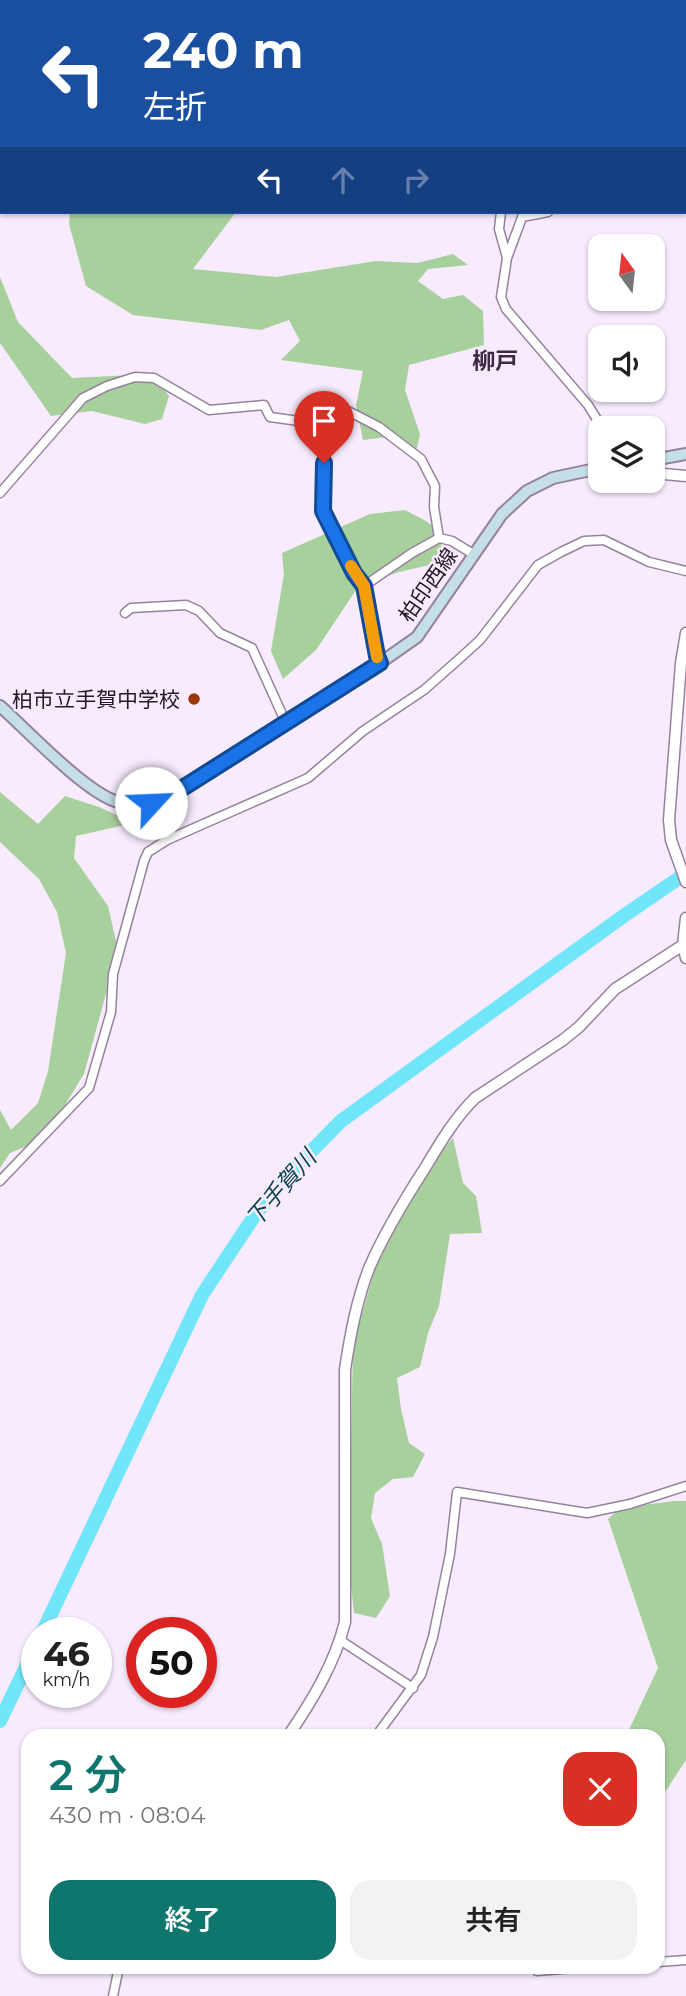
<!DOCTYPE html>
<html lang="ja">
<head>
<meta charset="utf-8">
<style>
  :root { --surface:#fff; --page:#f2f2f2; --text:#222; --muted:#767676; --accent:#0f766e }
  body { margin:0; font-family:Montserrat,"Noto Sans JP",sans-serif; background:var(--page); color:var(--text); height:100vh; display:flex; flex-direction:column; font-size:26px; white-space:nowrap }
  * { box-sizing:border-box; margin:0 }
  p { font-size:23px; color:var(--muted) }
  .icon { flex:none; width:38px; height:38px; fill:none; stroke:currentColor; stroke-width:2; stroke-linecap:round; stroke-linejoin:round }
  .map { position:relative; flex:1; overflow:hidden }
  .panel { position:absolute; left:21px; top:1729px; width:644px; height:245px; display:flex; flex-direction:column; background:var(--surface); border-radius:21px; box-shadow:0 2px 5px #0004 }
  .panel>* { flex:none }
  .guide { position:absolute; left:0px; top:0px; width:686px; height:214px; box-shadow:0 2px 5px #0004; background:#1a4fa0; color:#fff; overflow:hidden }
  .needle { width:46px; rotate:345deg }
  .tools { position:absolute; left:588px; top:234px; display:grid; gap:14px }
  .tools a { display:grid; place-items:center; width:77px; height:77px; border-radius:14px; background:var(--surface); box-shadow:0 2px 5px #0004; font-size:35px }
  .speed { position:absolute; left:21px; top:1617px; display:flex; gap:14px; font-size:35px; font-weight:700; text-align:center }
  .speed>* { display:grid; place-content:center; width:91px; height:91px; border-radius:50%; background:var(--surface); box-shadow:0 2px 5px #0004; line-height:1 }
  .speed small { font-size:18px; font-weight:400 }
  .speed .limit { border:10px solid #d22; background:#fff; color:#111 }
  .pin { position:absolute; display:grid; place-items:center; width:60px; height:60px; color:#fff; margin:-72px -30px; border-radius:50% 50% 50% 0; rotate:-45deg; box-shadow:0 0 7px #0007 }
  .pin .icon { rotate:45deg }
  .me { position:absolute; width:77px; margin:-38px; rotate:65deg; stroke-linejoin:round; filter:drop-shadow(0 0 5px #0008) }
  .turn { display:flex; align-items:center; gap:24px; height:147px; padding:0 28px; font-size:32px }
  .turn .icon { width:91px; height:91px; stroke-width:2.5 }
  .turn b { display:block; font-size:49px; line-height:60px }
  .lanes { display:flex; align-items:center; height:66px; padding:0 28px; background:#0003; justify-content:center; gap:35px; direction:ltr }
  .lanes .off { opacity:.35 }
  .round { display:grid; place-items:center; flex:none; width:74px; height:74px; border-radius:21px; background:var(--page) }
  .head { display:flex; align-items:center; justify-content:space-between; height:119px; padding:0 28px }
  h1 { font-size:42px; font-weight:600; line-height:52px; color:var(--accent) }
  .action { display:flex; gap:14px; margin-top:auto; padding:14px 28px }
  .action a { flex:1; height:80px; border-radius:21px; background:var(--accent); color:#fff; font-size:28px; font-weight:600; line-height:80px; text-align:center }
  .action a+a { background:var(--page); color:var(--text) }
  .map>svg:first-child { display:block }
</style>
</head>
<body>
<div class="map">
<svg width="686" height="1996" viewBox="0 0 686 1996">
  <rect width="100%" height="100%" fill="#f7ebfd"/>
  <path fill="#a8d09d" d="M 658,0 L 686,0 L 684,181 L 684,2 Z
    M 70,212 L 236,212 L 193,269 L 276,277 L 376,261 L 417,263 L 453,254 L 468,265 L 428,269 L 418,281 L 443,299 L 463,295 L 483,311 L 484,345 L 409,365 L 405,390 L 420,434 L 416,452 L 387,437 L 363,440 L 356,405 L 363,371 L 281,360 L 300,341 L 289,320 L 261,330 L 133,315 L 86,286 L 69,224 Z
    M 0,277 L 18,322 L 72,378 L 153,374 L 169,396 L 162,419 L 145,424 L 92,411 L 51,416 L 0,343 Z
    M 405,510 C 431,524 441,524 442,556 L 434,564 L 399,572 L 360,584 L 316,650 L 283,679 L 271,651 L 284,574 L 282,553 L 370,514 Z
    M 0,792 L 38,824 L 65,796 L 99,807 L 134,823 L 76,836 L 74,858 L 108,906 L 118,950 L 84,1074 L 57,1118 L 27,1146 L 10,1153 L 0,1168 L 0,1110 L 11,1130 L 38,1103 L 48,1071 L 66,953 L 57,912 L 39,879 L 0,842 Z
    M 453,1138 L 463,1183 L 476,1196 L 482,1233 L 450,1234 L 439,1306 L 428,1333 L 420,1367 L 397,1378 L 401,1409 L 409,1443 L 425,1454 L 413,1477 L 393,1479 L 375,1493 L 371,1518 L 382,1544 L 390,1596 L 376,1618 L 354,1613 L 349,1565 L 353,1345 L 376,1265 L 418,1187 L 441,1152 Z
    M 674,1501 L 686,1501 L 686,1760 L 658,1803 L 658,1736 L 626,1736 L 658,1668 L 608,1519 L 620,1508 Z"/>
  <g fill="none" stroke-linecap="round" stroke-linejoin="round">
    <path stroke="#71e5f9" stroke-width="14" d="M 42,1633 L 202,1295 L 255,1215 L 287,1176 L 341,1121 L 622,917 L 679,878
      M 0,1721 L 37,1644"/>
    <defs>
      <path id="minor" d="M 657,0 L 658,2
        M 497,2 L 497,0
        M 684,84 L 686,88
        M 684,201 L 686,202
        M 501,212 L 499,229 L 507,258 L 501,297 L 506,309 L 588,405 L 603,429
        M 522,217 L 548,212
        M 507,258 L 524,212
        M 324,463 L 322,511 L 354,574 L 364,586 L 377,656 L 380,663
        M 0,493 L 83,398 L 107,386 L 135,377 L 154,378 L 209,410 L 264,405 L 270,417 L 328,425 L 348,411 L 379,427 L 421,459 L 435,486 L 434,507 L 439,538 L 452,541 L 473,554
        M 364,586 L 412,553 L 439,538
        M 125,613 L 131,608 L 186,605 L 199,611 L 220,633 L 252,648 L 286,723
        M 0,1181 L 89,1088 L 111,1012 L 113,974 L 144,861 L 148,852 L 167,840 L 308,778 L 363,731 L 424,690 L 458,660 L 480,640 L 538,565 L 561,552 L 584,541 L 604,540 L 649,562 L 686,571
        M 340,1640 L 413,1688
        M 376,1736 L 421,1675 L 433,1637 L 450,1554 L 457,1492 L 587,1513 L 630,1504 L 686,1486
        M 658,1962 L 686,1960
        M 537,1971 L 586,1967
        M 113,1996 L 119,1967"/>
      <path id="tertiary" d="M 653,473 L 686,476
        M 686,633 L 681,663 L 669,820 L 671,840 L 686,882
        M 686,918 L 683,945 L 686,958
        M 288,1736 C 312,1701 335,1663 345,1622 L 345,1370 C 350,1335 357,1298 370,1266 C 385,1232 405,1199 425,1168 C 440,1143 454,1119 475,1098 L 563,1040 L 579,1027 L 615,989 L 683,945"/>
      <path id="secondary" d="M 653,460 L 686,454
        M 0,706 C 28,731 82,789 115,801 C 131,806 147,804 163,798 L 380,663 L 417,637 L 502,514 L 527,491 L 553,478 L 600,468"/>
    </defs>
    <use href="#minor" stroke="#96829e" stroke-width="11"/>
    <use href="#tertiary" stroke="#96829e" stroke-width="13"/>
    <use href="#secondary" stroke="#96829e" stroke-width="14"/>
    <use href="#minor" stroke="#fff" stroke-width="8"/>
    <use href="#tertiary" stroke="#fff" stroke-width="10"/>
    <use href="#secondary" stroke="#c4dfe7" stroke-width="10"/>
  </g>
  <g fill="none" stroke-linecap="round" stroke-linejoin="round">
    <defs>
      <path id="route" d="M 151,803 L 178,791 L 380,663 L 377,656 L 364,586 L 354,573 L 323,511 L 324,463"/>
    </defs>
    <use href="#route" stroke="#114b97" stroke-width="18"/>
    <use href="#route" stroke="#1a73e8" stroke-width="12"/>
    <path stroke="#f59e0b" stroke-width="12" d="M 351,566 L 364,586 L 377,657"/>
  </g>
  <circle fill="#9c370b" stroke="#f7ebfd" stroke-width="2.5" cx="194" cy="699" r="7"/>
  <g text-anchor="middle" dominant-baseline="central" stroke-width="5" stroke-linejoin="round" paint-order="stroke">
    <g font-size="21" fill="#211924" stroke="#f7ebfd">
      <text transform="translate(428 585) rotate(-55)">柏印西線</text>
    </g>
    <g font-size="21" fill="#211924" stroke="#f7ebfd" text-anchor="end">
      <text x="180" y="699">柏市立手賀中学校</text>
    </g>
    <g font-size="23" font-weight="bold" fill="#3b2a41" stroke="#f7ebfd">
      <text x="495" y="361">柳戸</text>
    </g>
    <g font-size="23" font-style="italic" fill="#073f48" stroke="#f7ebfd">
      <text transform="translate(281 1188) rotate(-49)">下手賀川</text>
    </g>
  </g>
</svg>
<div class="tools">
<a><svg class="needle" viewBox="-14 -14 28 28"><path d="M0-13l5 13h-10z" fill="#e53935"/><path d="M0 13l5-13h-10z" fill="#767676"/></svg></a>
<a><svg class="icon" aria-label="sound" viewBox="0 0 24 24"><path d="M4 9h4l5-4v14l-5-4H4zM17 9q2 3 0 6"/></svg></a>
<a><svg class="icon" aria-label="layers" viewBox="0 0 24 24"><path d="M12 4l9 5-9 5-9-5zM3 14l9 5 9-5"/></svg></a>
</div>
<div class="speed"><div>46<small>km/h</small></div><div class="limit">50</div></div>
<div class="pin" style="left:324px;top:463px;background:#d93025"><svg class="icon" aria-label="arrive" viewBox="0 0 24 24"><path d="M6 21V4h12l-3 4 3 4H6"/></svg></div>
<svg class="me" style="left:151px;top:803px" viewBox="-20 -20 40 40"><circle r="19" fill="#fff"/><path d="M0-13L10 11 0 6-10 11z" fill="#1a73e8"/></svg>
<div class="guide">
<div class="turn"><svg class="icon" aria-label="left" viewBox="0 0 24 24"><path d="M17 20v-9H6M10 6l-5 5 5 5"/></svg><div><b>240 m</b>左折</div></div>
<div class="lanes"><svg class="icon" aria-label="left" viewBox="0 0 24 24"><path d="M17 20v-9H6M10 6l-5 5 5 5"/></svg><svg class="icon off" aria-label="ahead" viewBox="0 0 24 24"><path d="M12 20V5M6 11l6-6 6 6"/></svg><svg class="icon off" aria-label="right" viewBox="0 0 24 24"><path d="M7 20v-9h11M14 6l5 5-5 5"/></svg></div>
</div>
<section class="panel">
<div class="head"><div><h1>2 分</h1><p>430 m · 08:04</p></div><a class="round" style="background:#d93025;color:#fff"><svg class="icon" aria-label="close" viewBox="0 0 24 24"><path d="M6 6l12 12M18 6L6 18"/></svg></a></div>
<div class="action"><a>終了</a><a>共有</a></div>
</section>
</div>
</body>
</html>
